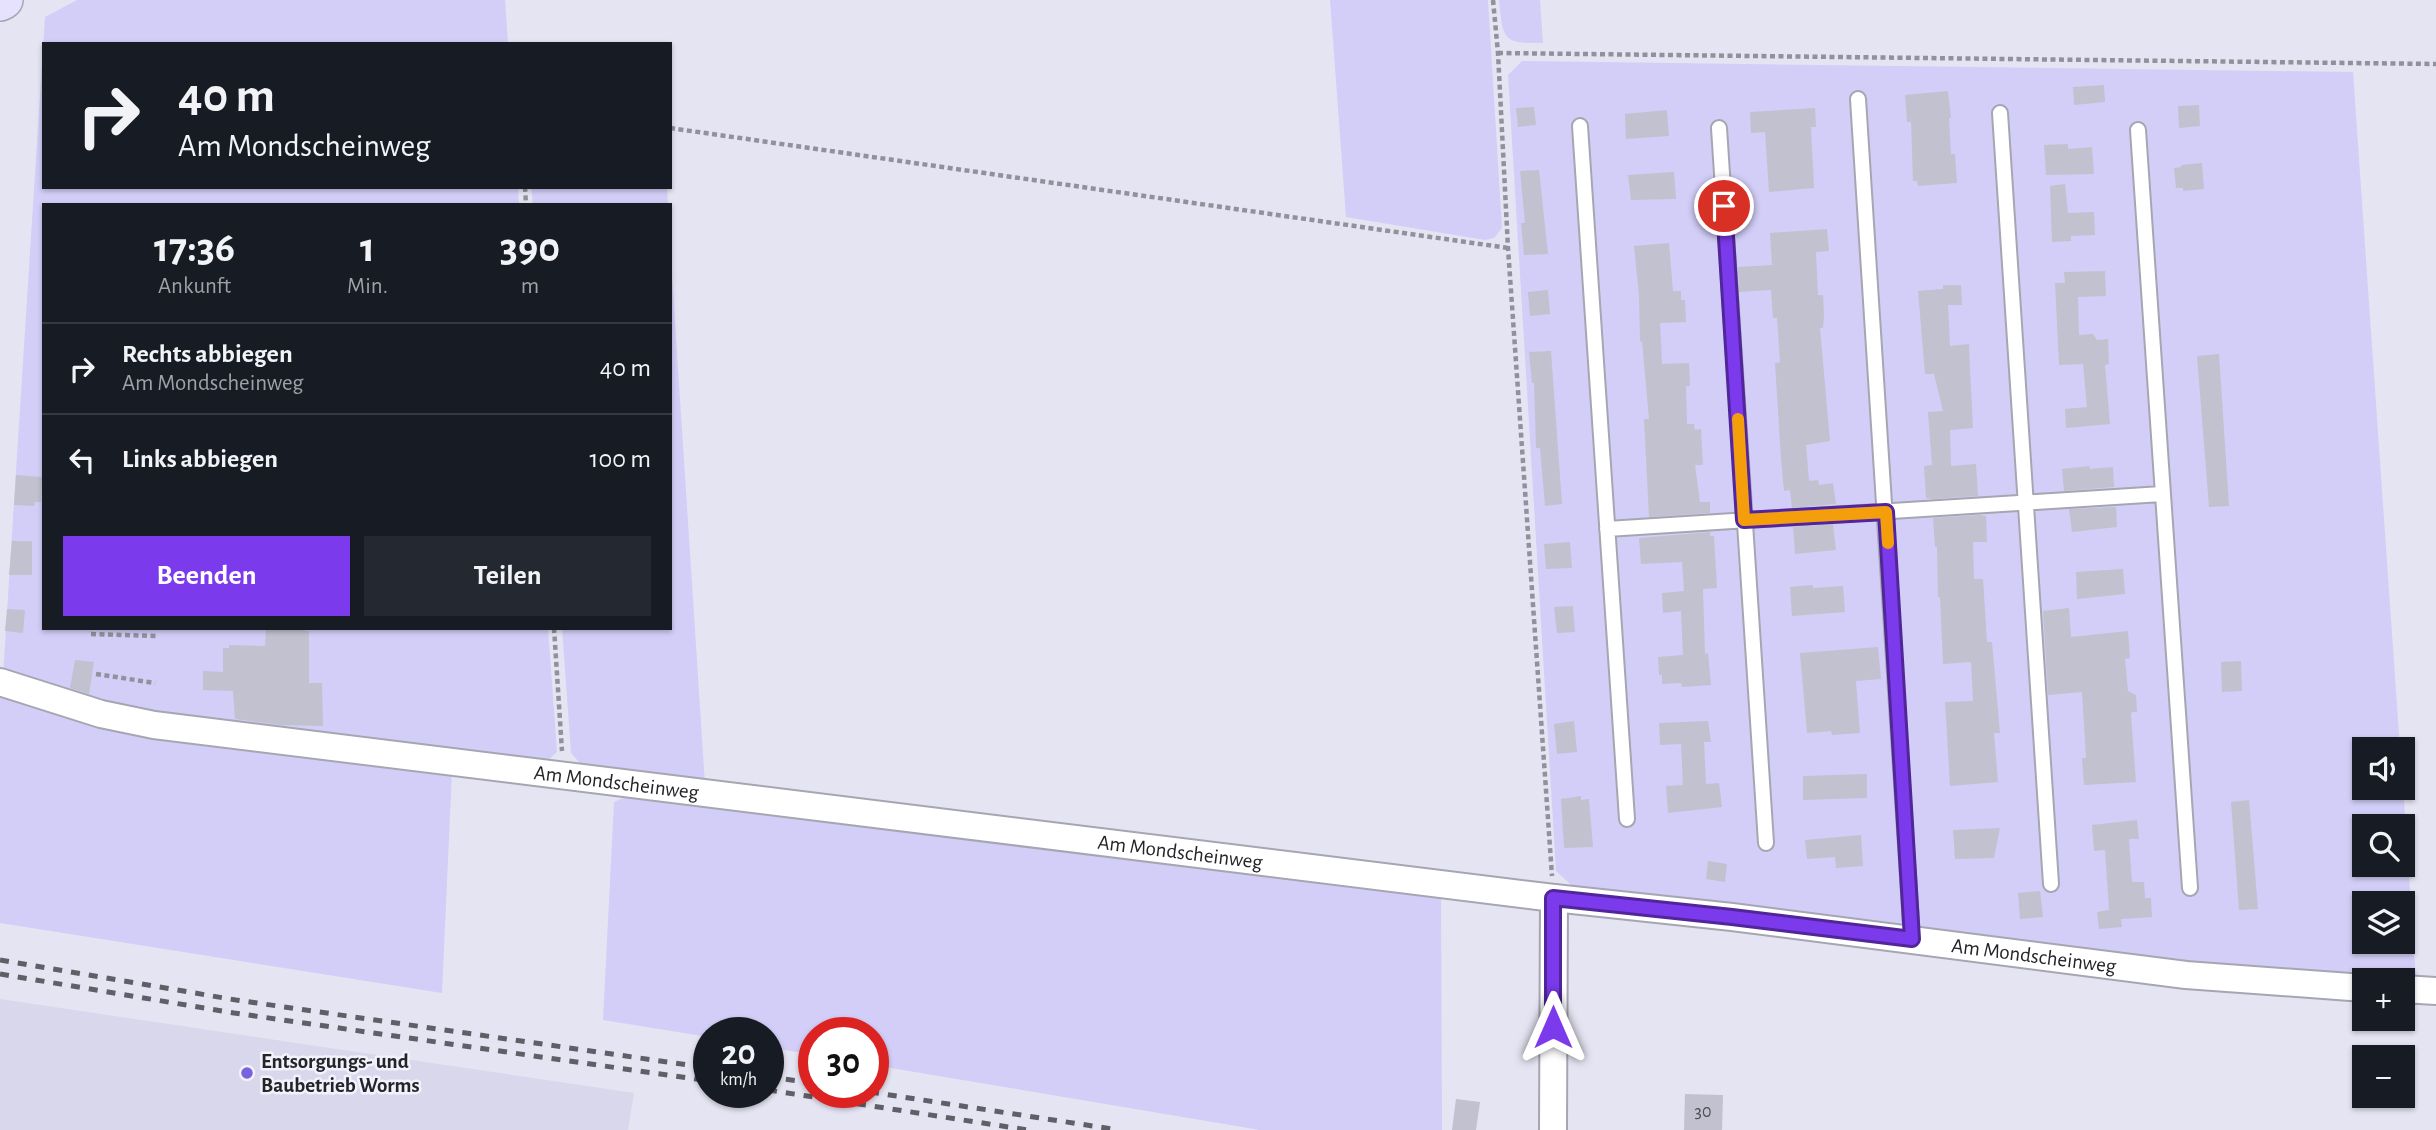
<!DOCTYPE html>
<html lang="de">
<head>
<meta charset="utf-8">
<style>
  :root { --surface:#171b24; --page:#242831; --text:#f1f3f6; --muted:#9ea1a6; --line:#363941; --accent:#7c3aed }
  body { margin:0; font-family:"Alegreya Sans",sans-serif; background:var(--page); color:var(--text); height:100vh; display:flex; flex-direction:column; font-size:26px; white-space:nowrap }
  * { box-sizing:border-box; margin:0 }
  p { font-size:23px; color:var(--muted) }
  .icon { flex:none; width:38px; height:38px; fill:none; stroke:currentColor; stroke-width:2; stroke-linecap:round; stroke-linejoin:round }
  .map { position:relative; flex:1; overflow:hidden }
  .side { position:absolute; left:42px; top:203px; width:630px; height:427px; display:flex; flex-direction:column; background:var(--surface); border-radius:0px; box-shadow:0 2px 5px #0004 }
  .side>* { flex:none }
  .guide { position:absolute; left:42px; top:42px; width:630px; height:147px; border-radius:0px; box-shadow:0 2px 5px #0004; background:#171b24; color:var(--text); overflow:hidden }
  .tools { position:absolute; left:2352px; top:737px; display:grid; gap:14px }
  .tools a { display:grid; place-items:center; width:63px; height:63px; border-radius:0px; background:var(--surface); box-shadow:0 2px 5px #0004; font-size:35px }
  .speed { position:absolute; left:693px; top:1017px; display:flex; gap:14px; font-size:35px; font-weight:700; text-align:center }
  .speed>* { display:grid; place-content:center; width:91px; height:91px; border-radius:50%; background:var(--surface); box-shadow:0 2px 5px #0004; line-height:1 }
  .speed small { font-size:18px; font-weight:400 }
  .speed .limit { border:10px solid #d22; background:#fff; color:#111 }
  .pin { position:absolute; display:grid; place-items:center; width:60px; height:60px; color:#fff; margin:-30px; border:4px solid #fff; border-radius:50%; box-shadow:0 2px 7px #0007 }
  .me { position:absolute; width:77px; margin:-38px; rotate:0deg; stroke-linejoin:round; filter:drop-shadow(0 0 5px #0008) }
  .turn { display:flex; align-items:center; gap:24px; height:147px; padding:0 21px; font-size:32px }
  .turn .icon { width:91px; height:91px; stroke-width:2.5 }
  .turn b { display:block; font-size:49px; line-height:60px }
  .eta { display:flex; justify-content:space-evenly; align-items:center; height:119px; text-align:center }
  .eta b { font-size:42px; font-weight:600; line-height:49px }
  .primary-button { display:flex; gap:14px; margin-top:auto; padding:14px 21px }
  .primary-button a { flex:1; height:80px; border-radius:0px; background:var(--accent); color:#fff; font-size:28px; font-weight:600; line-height:80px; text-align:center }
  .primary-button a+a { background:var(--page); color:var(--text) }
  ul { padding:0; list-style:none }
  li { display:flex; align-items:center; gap:21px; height:91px; padding:0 21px; border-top:2px solid var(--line) }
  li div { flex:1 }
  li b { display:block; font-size:26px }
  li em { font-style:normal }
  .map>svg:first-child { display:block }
</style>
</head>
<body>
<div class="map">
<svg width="2436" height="1130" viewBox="0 0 2436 1130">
  <rect width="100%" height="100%" fill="#e5e4f2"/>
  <path fill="#d9d7ec" d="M 0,999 L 634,1093 L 628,1130 L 0,1130 Z"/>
  <path fill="#d2cef7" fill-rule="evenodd" d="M 77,0 L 505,0 L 508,44 L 44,44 L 44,187 L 518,187 L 519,205 L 44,205 L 44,628 L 548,628 L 557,752 L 544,764 L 152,715 L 3,675 L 45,17 Z
    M 1330,0 L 1488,0 L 1502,228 L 1494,238 L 1485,240 L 1346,217 Z
    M 1499,0 L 1540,0 L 1543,43 C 1502,44 1503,39 1499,0 Z
    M 1522,61 L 2353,72 L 2400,749 L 2364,749 L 2364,788 L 2403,788 L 2403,785 L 2416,980 L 2263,973 L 1579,892 L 1556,871 L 1508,75 ZM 2364,826 L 2403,826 L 2403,864 L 2364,864 ZM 2364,903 L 2403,903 L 2403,942 L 2364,942 Z
    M 531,187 L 667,187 L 668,205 L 533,205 Z
    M 670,245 L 705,784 L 586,770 L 571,753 L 562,628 L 670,628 Z
    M 0,694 L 452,771 L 442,993 L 0,923 Z
    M 635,793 L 1441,894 L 1442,1130 L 1260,1130 L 873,1065 L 873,1032 L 814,1032 L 814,1055 L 768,1047 L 768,1032 L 709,1032 L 709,1037 L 603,1020 L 614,802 Z"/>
  <path fill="#c2c1cf" d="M 2104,85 L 2105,102 L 2074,105 L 2073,87 Z
    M 1948,91 L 1951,118 L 1949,118 L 1951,154 L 1955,154 L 1957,183 L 1918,186 L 1917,181 L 1913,181 L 1911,122 L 1907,122 L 1905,95 Z
    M 2199,105 L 2200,126 L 2179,128 L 2178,106 Z
    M 1534,107 L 1536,125 L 1518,127 L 1516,108 Z
    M 1815,108 L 1816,127 L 1811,127 L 1814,188 L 1769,192 L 1765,132 L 1751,133 L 1750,112 Z
    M 1667,110 L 1669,136 L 1626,139 L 1625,114 Z
    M 2068,144 L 2068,149 L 2092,147 L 2094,174 L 2046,175 L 2044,145 Z
    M 2202,163 L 2204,189 L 2183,191 L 2183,188 L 2176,188 L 2174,168 L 2181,167 L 2181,165 Z
    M 1539,170 L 1548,254 L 1524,255 L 1521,223 L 1525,223 L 1520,171 Z
    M 1674,172 L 1676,199 L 1631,200 L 1628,175 Z
    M 2065,184 L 2068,213 L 2094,212 L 2095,235 L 2071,236 L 2071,241 L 2052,242 L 2050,186 Z
    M 1827,229 L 1829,251 L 1816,252 L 1818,295 L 1823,295 L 1824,315 L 1823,328 L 1820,328 L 1830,441 L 1806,445 L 1809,481 L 1818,480 L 1819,485 L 1833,483 L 1836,504 L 1792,508 L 1790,490 L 1784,491 L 1781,459 L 1775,363 L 1780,362 L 1777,318 L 1773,318 L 1771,290 L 1739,292 L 1738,267 L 1772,265 L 1770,233 Z
    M 1669,243 L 1673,291 L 1681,291 L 1681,300 L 1685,300 L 1686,322 L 1660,323 L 1662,364 L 1689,363 L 1690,386 L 1686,386 L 1687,424 L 1694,424 L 1695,430 L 1701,429 L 1703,465 L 1695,465 L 1700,502 L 1710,502 L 1710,513 L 1649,517 L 1644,419 L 1649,419 L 1642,341 L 1640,342 L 1639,295 L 1634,246 Z
    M 2105,271 L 2106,296 L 2078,297 L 2079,335 L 2093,334 L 2097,340 L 2108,339 L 2109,364 L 2105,365 L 2110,424 L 2066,428 L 2065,409 L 2087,407 L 2083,364 L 2059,365 L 2055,283 L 2065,283 L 2064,272 Z
    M 1943,285 L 1961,285 L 1962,305 L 1948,305 L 1950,346 L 1969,344 L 1970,369 L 1973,428 L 1950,430 L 1951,466 L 1976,464 L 1978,496 L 1932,499 L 1926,498 L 1924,466 L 1932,465 L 1928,412 L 1943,411 L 1934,374 L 1925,374 L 1918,291 L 1943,289 Z
    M 1548,290 L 1550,314 L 1530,316 L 1528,292 Z
    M 1551,351 L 1562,504 L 1545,506 L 1540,448 L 1536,448 L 1534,383 L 1532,383 L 1529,352 Z
    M 2219,354 L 2229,506 L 2209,507 L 2197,356 Z
    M 2089,466 L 2090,469 L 2113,467 L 2114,487 L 2064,491 L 2062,469 Z
    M 16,475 L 42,477 L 41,502 L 35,502 L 34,506 L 14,505 Z
    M 2116,507 L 2117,527 L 2072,532 L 2069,509 Z
    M 1980,515 L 1986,516 L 1987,542 L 1973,542 L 1974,579 L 1983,579 L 1987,642 L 1992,642 L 2000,733 L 1994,733 L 1998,782 L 1950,786 L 1945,702 L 1973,701 L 1971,662 L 1943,664 L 1940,597 L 1938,597 L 1937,547 L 1935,547 L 1933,518 Z
    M 1833,524 L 1836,550 L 1795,554 L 1793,527 Z
    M 1710,532 L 1710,536 L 1714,536 L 1717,588 L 1703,589 L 1705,654 L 1708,653 L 1711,685 L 1682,687 L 1681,683 L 1662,684 L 1662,675 L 1659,675 L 1658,657 L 1683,655 L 1681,611 L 1663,613 L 1662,593 L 1684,591 L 1682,562 L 1641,564 L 1639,538 Z
    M 12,541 L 32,541 L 32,575 L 9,575 Z
    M 1570,542 L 1572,568 L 1546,569 L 1544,544 Z
    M 2123,569 L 2125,594 L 2077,599 L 2076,572 Z
    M 1813,585 L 1813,588 L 1843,586 L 1845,612 L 1792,616 L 1790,587 Z
    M 1573,606 L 1575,632 L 1557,633 L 1554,607 Z
    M 2069,608 L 2071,637 L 2128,631 L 2130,658 L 2125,659 L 2128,691 L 2136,695 L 2137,712 L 2132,712 L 2131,715 L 2136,782 L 2084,785 L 2082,758 L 2086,758 L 2082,692 L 2048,695 L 2043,611 Z
    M 7,609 L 25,610 L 23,633 L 5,631 Z
    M 266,628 L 305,628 L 305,631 L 309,631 L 309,683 L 322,683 L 323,726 L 280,725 L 235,719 L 233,691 L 203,690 L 203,671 L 223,672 L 223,648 L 229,648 L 229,645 L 265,646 Z
    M 1878,647 L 1881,679 L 1856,681 L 1860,733 L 1832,735 L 1831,731 L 1807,733 L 1800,653 Z
    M 75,660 L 94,662 L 89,694 L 70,688 Z
    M 2241,661 L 2242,691 L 2222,692 L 2221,662 Z
    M 1574,721 L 1577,752 L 1557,754 L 1554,724 Z
    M 1708,721 L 1711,742 L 1704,742 L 1706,784 L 1719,783 L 1722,807 L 1668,813 L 1666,786 L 1683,785 L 1681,744 L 1660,745 L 1659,723 Z
    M 1867,774 L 1867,798 L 1803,800 L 1803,776 Z
    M 1581,796 L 1581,800 L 1589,799 L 1593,847 L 1564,848 L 1561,799 Z
    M 2249,800 L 2258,909 L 2239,910 L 2231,802 Z
    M 2137,820 L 2139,839 L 2129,839 L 2132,882 L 2144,882 L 2145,898 L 2151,898 L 2152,917 L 2121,919 L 2122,927 L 2099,929 L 2097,912 L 2109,910 L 2105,850 L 2094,851 L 2092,825 Z
    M 2000,828 L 1994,858 L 1955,859 L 1953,830 Z
    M 1861,835 L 1863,866 L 1836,868 L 1835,857 L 1807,859 L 1805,840 Z
    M 1708,861 L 1727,864 L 1725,882 L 1706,879 Z
    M 2040,891 L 2043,917 L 2020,919 L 2018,893 Z
    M 1685,1094 L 1723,1095 L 1722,1130 L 1684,1130 Z
    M 1456,1099 L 1480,1102 L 1476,1130 L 1452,1130 Z"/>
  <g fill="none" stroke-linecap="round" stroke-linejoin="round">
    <defs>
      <path id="lane" d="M 1858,99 L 1912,939
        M 2000,113 L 2051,884
        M 1580,126 L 1627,819
        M 1719,128 L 1766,843
        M 2138,130 L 2190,888
        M 1607,529 L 2162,494"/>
      <g id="street">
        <path id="s1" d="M 0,682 L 101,714 L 154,725 L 1554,898 L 1732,917 L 2186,975 L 2364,988"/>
        <path d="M 2403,989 L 2436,991"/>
        <path d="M 1553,1130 L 1554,898"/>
      </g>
      <path id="secondary" d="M 0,2 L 4,0"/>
    </defs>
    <use href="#lane" stroke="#a6a6b2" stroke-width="18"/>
    <use href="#street" stroke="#a6a6b2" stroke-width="30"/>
    <use href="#secondary" stroke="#a6a6b2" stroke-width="40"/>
    <path stroke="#92919b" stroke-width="4.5" stroke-dasharray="5 3.5" stroke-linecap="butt" d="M 1493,0 L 1498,53 L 1508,248 L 1552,876
      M 1498,53 L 2436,64
      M 670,128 L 1508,248
      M 525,187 L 526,205
      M 554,628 L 562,751
      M 91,634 L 156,636
      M 96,674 L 155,683"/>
    <use href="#lane" stroke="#fff" stroke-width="14"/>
    <use href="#street" stroke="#fff" stroke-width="26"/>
    <use href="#secondary" stroke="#e6e2fe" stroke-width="37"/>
    <path stroke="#605f67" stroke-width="5" stroke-dasharray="9 9" stroke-linecap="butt" d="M 0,960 L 236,1000 L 709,1068
      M 0,974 L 234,1013 L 709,1081
      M 768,1077 L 814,1083
      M 768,1090 L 1028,1130
      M 870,1092 L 1119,1130"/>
  </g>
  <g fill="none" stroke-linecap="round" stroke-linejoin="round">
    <defs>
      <path id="route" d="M 1553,1027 L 1553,898 L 1732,917 L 1912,939 L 1886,512 L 1744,520 L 1724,206"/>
    </defs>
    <use href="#route" stroke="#51269a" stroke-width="18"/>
    <use href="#route" stroke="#7c3aed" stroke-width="12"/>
    <path stroke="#f59e0b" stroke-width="12" d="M 1738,419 L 1744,520 L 1886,512 L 1888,543"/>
  </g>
  <circle fill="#7a62dd" stroke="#f2f2fd" stroke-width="2.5" cx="247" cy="1073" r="7"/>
  <g text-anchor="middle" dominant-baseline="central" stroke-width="5" stroke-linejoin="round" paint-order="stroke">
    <g font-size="18" fill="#4c4b52">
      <text x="1703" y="1112">30</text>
    </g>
    <g font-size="21" fill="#242429" stroke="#f2f2fd">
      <text stroke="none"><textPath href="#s1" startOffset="626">Am Mondscheinweg</textPath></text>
      <text stroke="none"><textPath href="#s1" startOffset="1194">Am Mondscheinweg</textPath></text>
      <text stroke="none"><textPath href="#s1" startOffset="2054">Am Mondscheinweg</textPath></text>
    </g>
    <g font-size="21" font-weight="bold" fill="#242429" stroke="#f2f2fd" text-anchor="start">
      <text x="261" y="1061">Entsorgungs- und<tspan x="261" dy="24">Baubetrieb Worms</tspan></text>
    </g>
  </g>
</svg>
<div class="tools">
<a><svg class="icon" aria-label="sound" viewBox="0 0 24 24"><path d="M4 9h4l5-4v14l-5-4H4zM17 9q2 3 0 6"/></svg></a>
<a><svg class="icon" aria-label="search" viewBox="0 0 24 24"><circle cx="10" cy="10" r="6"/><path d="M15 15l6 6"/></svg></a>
<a><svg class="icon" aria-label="layers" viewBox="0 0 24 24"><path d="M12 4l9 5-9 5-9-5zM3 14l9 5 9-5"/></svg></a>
<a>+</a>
<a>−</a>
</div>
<div class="speed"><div>20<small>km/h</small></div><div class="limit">30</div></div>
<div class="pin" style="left:1724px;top:206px;background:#d93025"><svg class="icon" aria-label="arrive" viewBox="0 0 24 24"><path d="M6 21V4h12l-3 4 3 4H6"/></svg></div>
<svg class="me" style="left:1553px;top:1027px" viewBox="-20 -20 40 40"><path d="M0-17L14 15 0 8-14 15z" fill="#7c3aed" stroke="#fff" stroke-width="4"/></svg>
<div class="guide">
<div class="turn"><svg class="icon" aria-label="right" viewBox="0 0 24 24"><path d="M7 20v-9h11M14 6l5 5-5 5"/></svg><div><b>40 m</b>Am Mondscheinweg</div></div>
</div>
<section class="side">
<div class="eta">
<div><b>17:36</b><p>Ankunft</p></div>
<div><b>1</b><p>Min.</p></div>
<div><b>390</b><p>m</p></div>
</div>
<ul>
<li><svg class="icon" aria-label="right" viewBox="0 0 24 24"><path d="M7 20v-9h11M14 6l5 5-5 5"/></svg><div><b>Rechts abbiegen</b><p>Am Mondscheinweg</p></div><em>40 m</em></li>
<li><svg class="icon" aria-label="left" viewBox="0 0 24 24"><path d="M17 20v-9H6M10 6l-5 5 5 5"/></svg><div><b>Links abbiegen</b></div><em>100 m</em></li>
</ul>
<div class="primary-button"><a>Beenden</a><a>Teilen</a></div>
</section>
</div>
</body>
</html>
